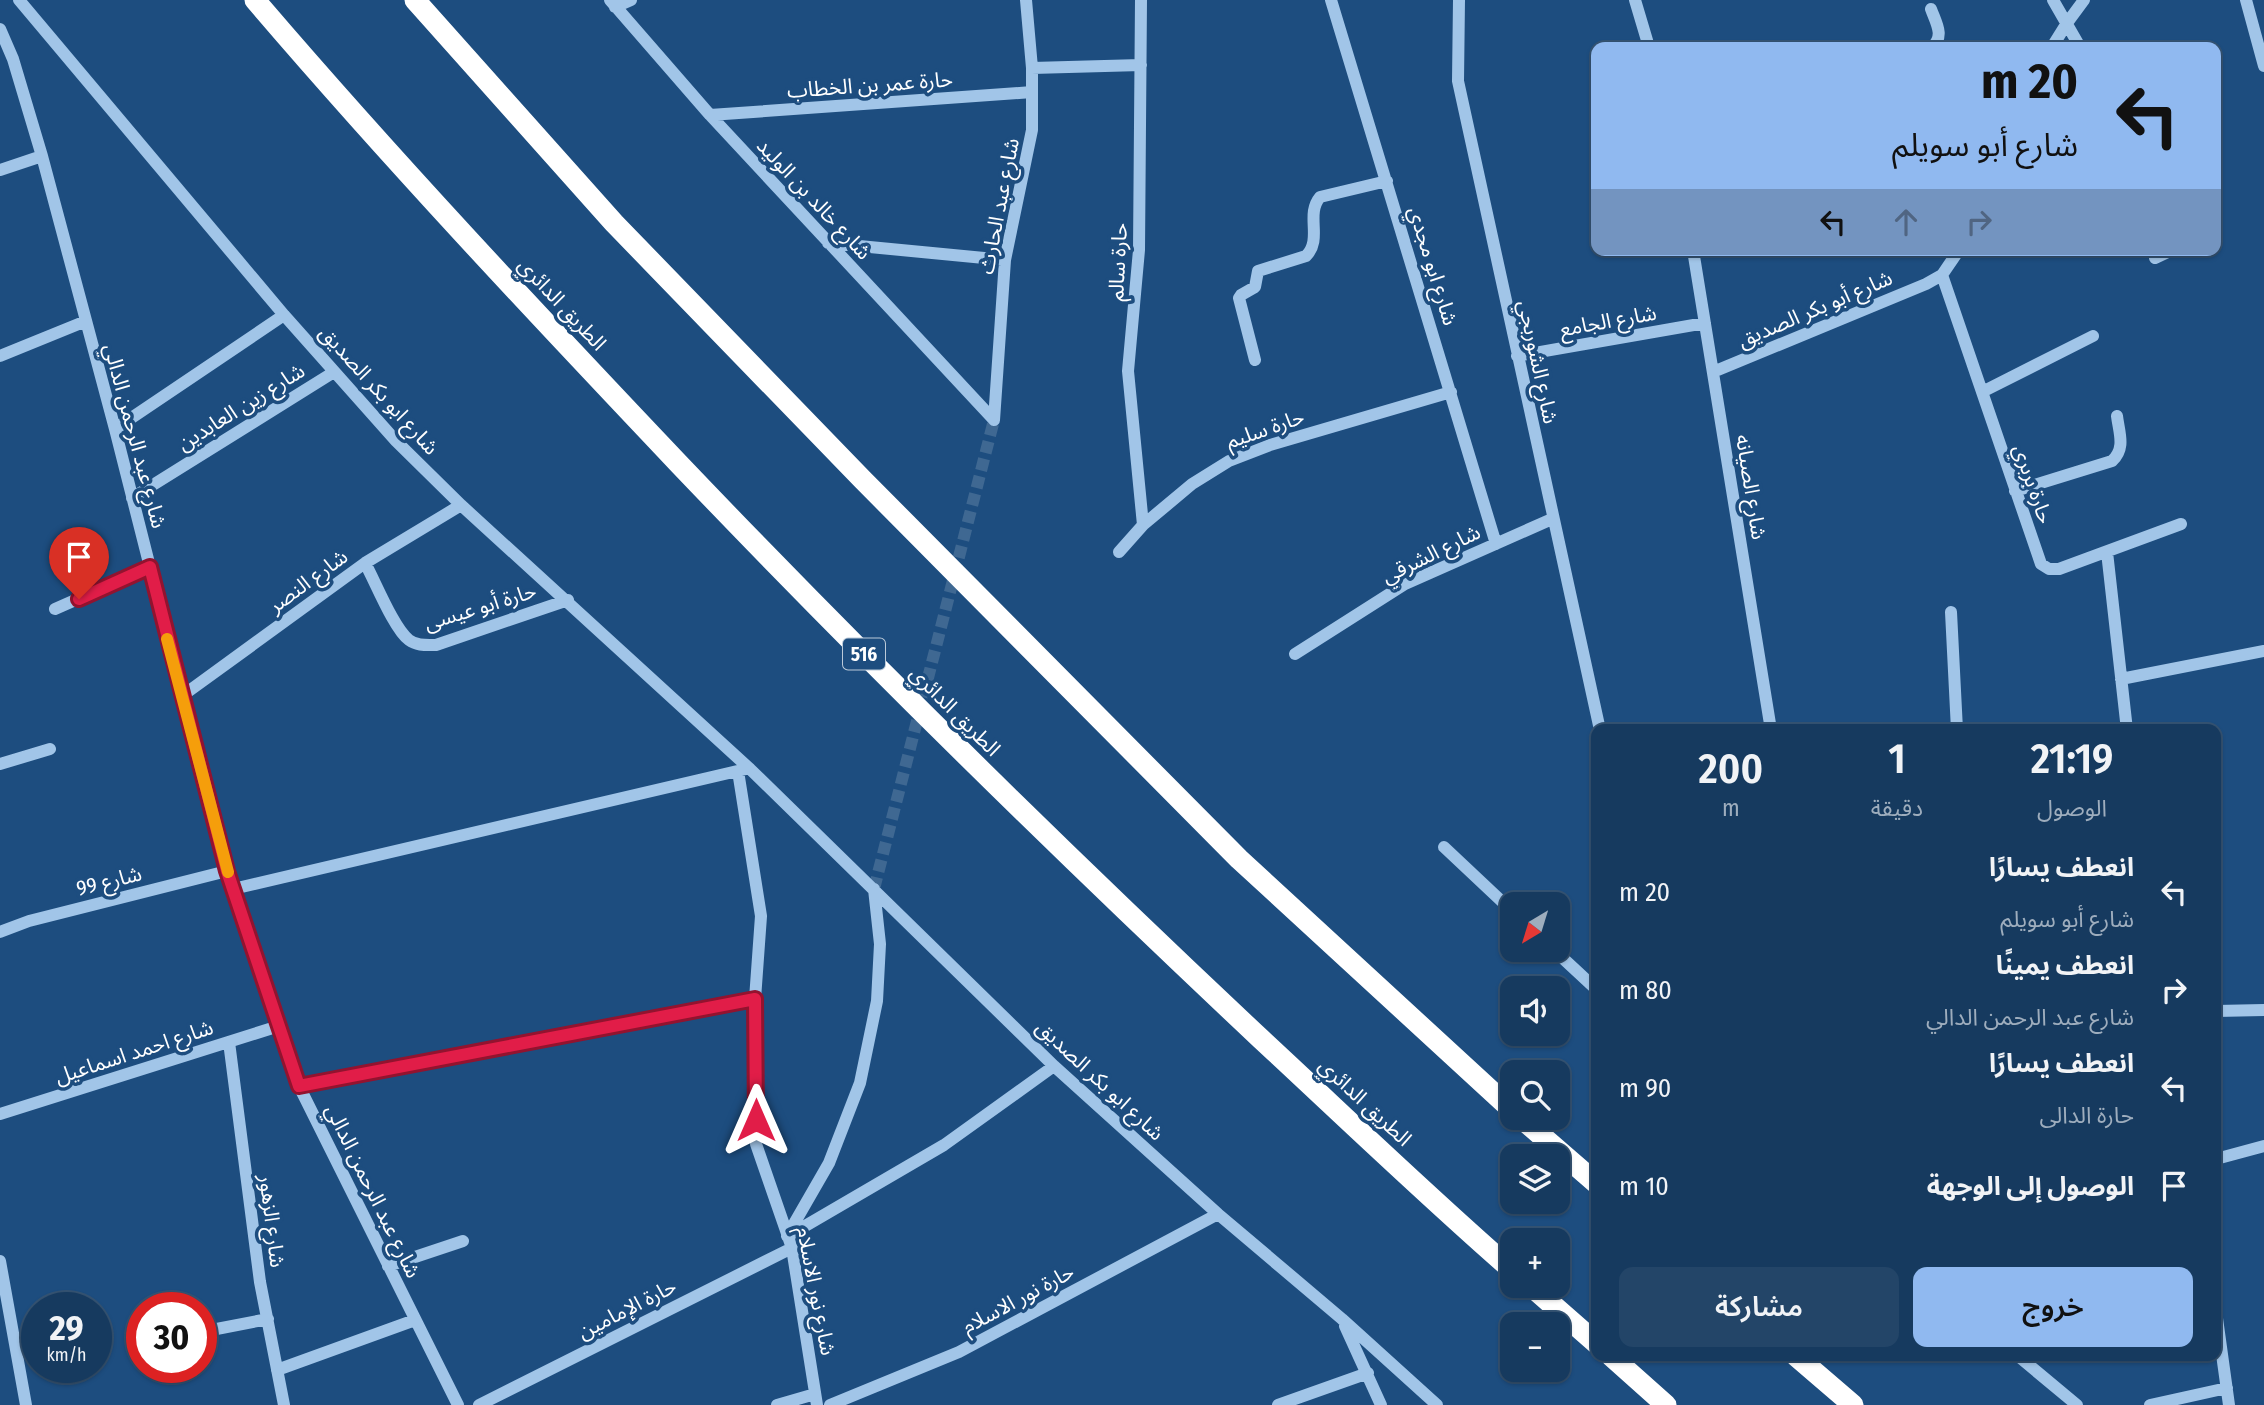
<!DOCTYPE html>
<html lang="ar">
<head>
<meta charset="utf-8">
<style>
  :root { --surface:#163a5f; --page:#234568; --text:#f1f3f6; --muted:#9eadbd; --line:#355474; --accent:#90b9f0 }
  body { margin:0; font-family:"Fira Sans Condensed","Noto Sans Arabic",sans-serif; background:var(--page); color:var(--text); direction:rtl; height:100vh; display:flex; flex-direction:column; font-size:26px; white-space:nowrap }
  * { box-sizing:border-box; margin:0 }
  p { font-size:23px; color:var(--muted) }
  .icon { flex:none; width:38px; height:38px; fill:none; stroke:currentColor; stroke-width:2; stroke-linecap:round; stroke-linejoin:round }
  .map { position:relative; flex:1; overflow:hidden; direction:ltr }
  .side { position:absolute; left:1591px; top:724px; width:630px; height:637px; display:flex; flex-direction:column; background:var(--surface); border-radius:14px; box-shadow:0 2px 5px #0004,0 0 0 2px var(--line); direction:rtl }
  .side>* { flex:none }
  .hud { position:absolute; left:1591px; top:42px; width:630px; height:214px; border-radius:14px; box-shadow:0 2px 5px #0004,0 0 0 2px var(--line); direction:rtl; background:#90b9f0; color:#111; overflow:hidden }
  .needle { width:46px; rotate:218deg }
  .fabs { position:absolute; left:1500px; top:892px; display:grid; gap:14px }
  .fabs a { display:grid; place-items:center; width:70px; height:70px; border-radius:14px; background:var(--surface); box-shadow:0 2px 5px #0004,0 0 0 2px var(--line); font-size:35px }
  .speed { position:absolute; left:21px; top:1292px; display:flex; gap:14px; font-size:35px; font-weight:700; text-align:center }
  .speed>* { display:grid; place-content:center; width:91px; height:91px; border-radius:50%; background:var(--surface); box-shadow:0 2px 5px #0004,0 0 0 2px var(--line); line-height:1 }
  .speed small { font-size:18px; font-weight:400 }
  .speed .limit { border:10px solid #d22; background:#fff; color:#111 }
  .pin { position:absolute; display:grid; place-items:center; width:60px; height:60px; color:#fff; margin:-72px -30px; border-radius:50% 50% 50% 0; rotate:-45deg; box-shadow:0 0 7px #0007 }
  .pin .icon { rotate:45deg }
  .me { position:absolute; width:77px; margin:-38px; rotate:0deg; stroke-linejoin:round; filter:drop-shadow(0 0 5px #0008) }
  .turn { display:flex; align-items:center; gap:24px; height:147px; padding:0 28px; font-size:32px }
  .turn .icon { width:91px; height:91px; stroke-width:2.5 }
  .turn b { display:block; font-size:49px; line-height:60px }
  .lanes { display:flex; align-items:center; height:66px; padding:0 28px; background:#0003; justify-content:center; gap:35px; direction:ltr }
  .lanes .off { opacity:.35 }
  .eta { display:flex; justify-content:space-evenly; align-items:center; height:119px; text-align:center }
  .eta b { font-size:42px; font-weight:600; line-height:49px }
  .cta { display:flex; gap:14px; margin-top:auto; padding:14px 28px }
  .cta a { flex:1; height:80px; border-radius:14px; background:var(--accent); color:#111; font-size:28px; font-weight:600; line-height:80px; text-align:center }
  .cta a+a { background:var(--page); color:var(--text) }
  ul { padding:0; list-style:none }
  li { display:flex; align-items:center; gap:21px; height:98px; padding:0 28px }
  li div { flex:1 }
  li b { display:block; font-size:26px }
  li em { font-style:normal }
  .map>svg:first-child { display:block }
</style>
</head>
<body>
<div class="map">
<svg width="2264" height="1405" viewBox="0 0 2264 1405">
  <rect width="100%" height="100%" fill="#1d4d7f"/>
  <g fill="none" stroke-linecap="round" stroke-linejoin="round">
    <path stroke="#3f6892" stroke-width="12" stroke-dasharray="12 6" stroke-linecap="butt" d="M 874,889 L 994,420"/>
    <path stroke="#a1c5e8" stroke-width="12" d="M 19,0 L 284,315 L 396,441 L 461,505 L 750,769 L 1054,1066 L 1218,1214 L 1342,1319 L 1437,1405
      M 610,0 L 710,115 L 994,420
      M 1141,0 L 1139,250 L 1128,371 L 1143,525
      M 1331,0 L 1496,544
      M 1459,0 L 1458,81 L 1600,730
      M 1635,0 L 1649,47
      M 2053,0 L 2080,47
      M 2246,0 L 2264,66
      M 615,7 L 631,0
      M 1931,9 C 1936,23 1945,36 1932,47
      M 0,29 L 13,59 L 42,156 L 115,429 L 227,871 L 299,1086 L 458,1405
      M 2052,47 L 2067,23 L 2084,0
      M 1032,68 L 1141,65
      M 710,115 L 1032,92
      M 0,170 L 42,156
      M 828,243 L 1005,260
      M 1693,250 L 1771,730
      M 2155,258 L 2172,250
      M 1942,275 L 2041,564 L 2049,569 L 2059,569 L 2181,524
      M 0,356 L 86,321
      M 1517,356 L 1705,323
      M 1255,360 L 1239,298 L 1241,295 L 1255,287 L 1258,271 L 1306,256 C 1323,239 1305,215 1320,197 L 1387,181
      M 1713,372 L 1926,284 L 1942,275 L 1959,250
      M 1982,392 L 2093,336
      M 994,420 L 1005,260 L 1032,130 L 1032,68 L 1026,0
      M 115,429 L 284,315
      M 2015,491 L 2112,461 C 2126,448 2119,433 2117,416
      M 132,498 L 334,372
      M 1119,552 L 1143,525 L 1192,484 L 1229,461 L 1270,445 L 1451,392
      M 2107,552 L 2127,730
      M 365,563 C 375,581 394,629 409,640 C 417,646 426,645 436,645 L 568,600
      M 55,609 L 150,567
      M 1951,612 L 1957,730
      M 1295,654 L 1405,584 L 1552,519
      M 2121,679 L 2264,651
      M 182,696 L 365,563 L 461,505
      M 0,764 L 50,749
      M 738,771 L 761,916 L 755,999 L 756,1144 L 792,1248 L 817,1405
      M 1444,847 L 1512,911
      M 233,889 L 746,769
      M 0,932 L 29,921 L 227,871
      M 1554,950 L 1596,989
      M 2216,1011 L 2264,1010
      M 229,1042 L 260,1282 L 284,1405
      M 299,1086 L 755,999
      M 0,1114 L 279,1026
      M 2216,1159 L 2264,1146
      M 787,1236 L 829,1163 L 860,1083 L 877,1001 L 880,944 L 874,889
      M 788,1236 L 944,1145 L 1054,1066
      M 0,1261 L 26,1405
      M 388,1266 L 463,1241
      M 2216,1311 L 2229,1405
      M 1345,1326 L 1381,1405
      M 201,1332 L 268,1319
      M 137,1345 L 142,1344
      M 2018,1356 L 2077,1405
      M 277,1370 L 415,1320
      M 479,1405 L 792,1248
      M 777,1405 L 815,1394
      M 830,1405 L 959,1352 L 1218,1214
      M 1278,1405 L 1368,1373
      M 2150,1405 L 2227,1388"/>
    <path stroke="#fff" stroke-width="21" d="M 255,0 C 391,159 535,312 679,464 C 867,661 1062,852 1261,1039 C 1344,1116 1426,1195 1512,1270
      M 415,0 L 614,223 L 863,480 L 1239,859 L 1512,1110
      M 1521,1118 L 1596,1183
      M 1531,1286 L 1596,1343
      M 1611,1356 L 1666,1405
      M 1796,1356 L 1853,1405"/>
  </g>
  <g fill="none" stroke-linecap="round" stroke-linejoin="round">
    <defs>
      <path id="route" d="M 79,599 L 150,567 L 227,871 L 299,1086 L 755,999 L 756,1120"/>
    </defs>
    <use href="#route" stroke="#92132f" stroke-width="18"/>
    <use href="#route" stroke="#e11d48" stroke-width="12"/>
    <path stroke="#f59e0b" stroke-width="12" d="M 167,639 L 228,872"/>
  </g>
  <g text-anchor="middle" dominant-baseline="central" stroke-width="7" stroke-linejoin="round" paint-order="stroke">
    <rect fill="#1d4d7f" stroke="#bbcad9" stroke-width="2" x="843" y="638.5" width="42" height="31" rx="5"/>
    <g font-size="19" font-weight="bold" fill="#fff">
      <text x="864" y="654">516</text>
    </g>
    <g font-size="21" fill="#fff" stroke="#1d4d7f">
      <text transform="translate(870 85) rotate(-4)">حارة عمر بن الخطاب</text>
      <text transform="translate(814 199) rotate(47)">شارع خالد بن الوليد</text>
      <text transform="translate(999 206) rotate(-79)">شارع عبد الحارث</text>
      <text transform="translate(1118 262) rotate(-87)">حارة سالم</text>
      <text transform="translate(1433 266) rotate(73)">شارع ابو مجدي</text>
      <text transform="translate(562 304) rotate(47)">الطريق الدائري</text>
      <text transform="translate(1815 309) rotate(-23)">شارع أبو بكر الصديق</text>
      <text transform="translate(1608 321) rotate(-10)">شارع الجامع</text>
      <text transform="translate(1538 362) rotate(78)">شارع الشوربجي</text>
      <text transform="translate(379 390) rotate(48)">شارع ابو بكر الصديق</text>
      <text transform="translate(241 407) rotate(-32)">شارع زين العابدين</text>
      <text transform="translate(1265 429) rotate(-19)">حارة سليم</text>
      <text transform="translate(135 436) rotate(75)">شارع عبد الرحمن الدالي</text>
      <text transform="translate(2033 484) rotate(71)">حارة بربري</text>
      <text transform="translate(1751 487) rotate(81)">شارع الصيانه</text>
      <text transform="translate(1431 554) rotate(-26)">شارع الشرقي</text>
      <text transform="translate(308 581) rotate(-36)">شارع النصر</text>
      <text transform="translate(480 607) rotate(-17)">حارة أبو عيسى</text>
      <text transform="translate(955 711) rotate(45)">الطريق الدائري</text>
      <text transform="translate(109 881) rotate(-14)">شارع 99</text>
      <text transform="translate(134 1052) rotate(-18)">شارع احمد اسماعيل</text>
      <text transform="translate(1100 1080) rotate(43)">شارع ابو بكر الصديق</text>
      <text transform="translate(1365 1102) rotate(43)">الطريق الدائري</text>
      <text transform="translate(373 1191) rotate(64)">شارع عبد الرحمن الدالي</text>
      <text transform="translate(272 1221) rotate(83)">شارع الزهور</text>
      <text transform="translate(816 1291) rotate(79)">شارع نور الاسلام</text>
      <text transform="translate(1018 1299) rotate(-28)">حارة نور الاسلام</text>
      <text transform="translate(627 1309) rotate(-27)">حارة الإمامين</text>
    </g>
  </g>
</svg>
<div class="fabs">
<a><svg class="needle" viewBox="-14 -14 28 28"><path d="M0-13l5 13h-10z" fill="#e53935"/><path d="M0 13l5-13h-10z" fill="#9eadbd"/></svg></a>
<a><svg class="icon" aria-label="sound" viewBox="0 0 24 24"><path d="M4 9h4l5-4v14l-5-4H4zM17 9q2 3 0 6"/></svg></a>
<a><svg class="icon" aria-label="search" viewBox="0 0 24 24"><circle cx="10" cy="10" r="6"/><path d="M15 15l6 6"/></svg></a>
<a><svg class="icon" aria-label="layers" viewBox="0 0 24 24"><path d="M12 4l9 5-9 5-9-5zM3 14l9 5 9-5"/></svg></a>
<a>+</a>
<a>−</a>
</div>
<div class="speed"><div>29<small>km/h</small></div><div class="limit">30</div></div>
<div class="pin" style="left:79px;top:599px;background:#d93025"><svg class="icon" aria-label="arrive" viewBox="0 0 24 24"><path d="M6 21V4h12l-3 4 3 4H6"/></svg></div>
<svg class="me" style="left:756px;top:1120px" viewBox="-20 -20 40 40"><path d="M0-17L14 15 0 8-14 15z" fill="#e11d48" stroke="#fff" stroke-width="4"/></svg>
<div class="hud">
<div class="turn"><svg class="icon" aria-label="left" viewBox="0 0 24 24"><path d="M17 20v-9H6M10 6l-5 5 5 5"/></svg><div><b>20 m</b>شارع أبو سويلم</div></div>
<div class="lanes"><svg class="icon" aria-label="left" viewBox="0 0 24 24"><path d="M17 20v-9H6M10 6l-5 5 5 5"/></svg><svg class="icon off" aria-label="ahead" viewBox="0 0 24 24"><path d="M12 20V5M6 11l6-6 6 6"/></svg><svg class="icon off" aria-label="right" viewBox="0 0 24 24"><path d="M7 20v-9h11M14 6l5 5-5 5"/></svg></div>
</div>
<section class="side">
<div class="eta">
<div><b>21:19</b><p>الوصول</p></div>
<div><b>1</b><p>دقيقة</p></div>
<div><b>200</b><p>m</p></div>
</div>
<ul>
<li><svg class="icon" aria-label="left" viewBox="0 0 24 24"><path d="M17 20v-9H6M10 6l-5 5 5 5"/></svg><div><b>انعطف يسارًا</b><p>شارع أبو سويلم</p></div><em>20 m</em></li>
<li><svg class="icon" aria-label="right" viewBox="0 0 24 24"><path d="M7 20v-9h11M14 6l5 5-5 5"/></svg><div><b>انعطف يمينًا</b><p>شارع عبد الرحمن الدالي</p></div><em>80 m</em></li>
<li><svg class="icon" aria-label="left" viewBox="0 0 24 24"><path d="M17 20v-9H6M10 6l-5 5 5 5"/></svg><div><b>انعطف يسارًا</b><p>حارة الدالى</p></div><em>90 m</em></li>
<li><svg class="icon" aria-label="arrive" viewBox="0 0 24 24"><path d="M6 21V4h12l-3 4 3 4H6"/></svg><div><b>الوصول إلى الوجهة</b></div><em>10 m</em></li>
</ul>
<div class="cta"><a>خروج</a><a>مشاركة</a></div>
</section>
</div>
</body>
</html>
